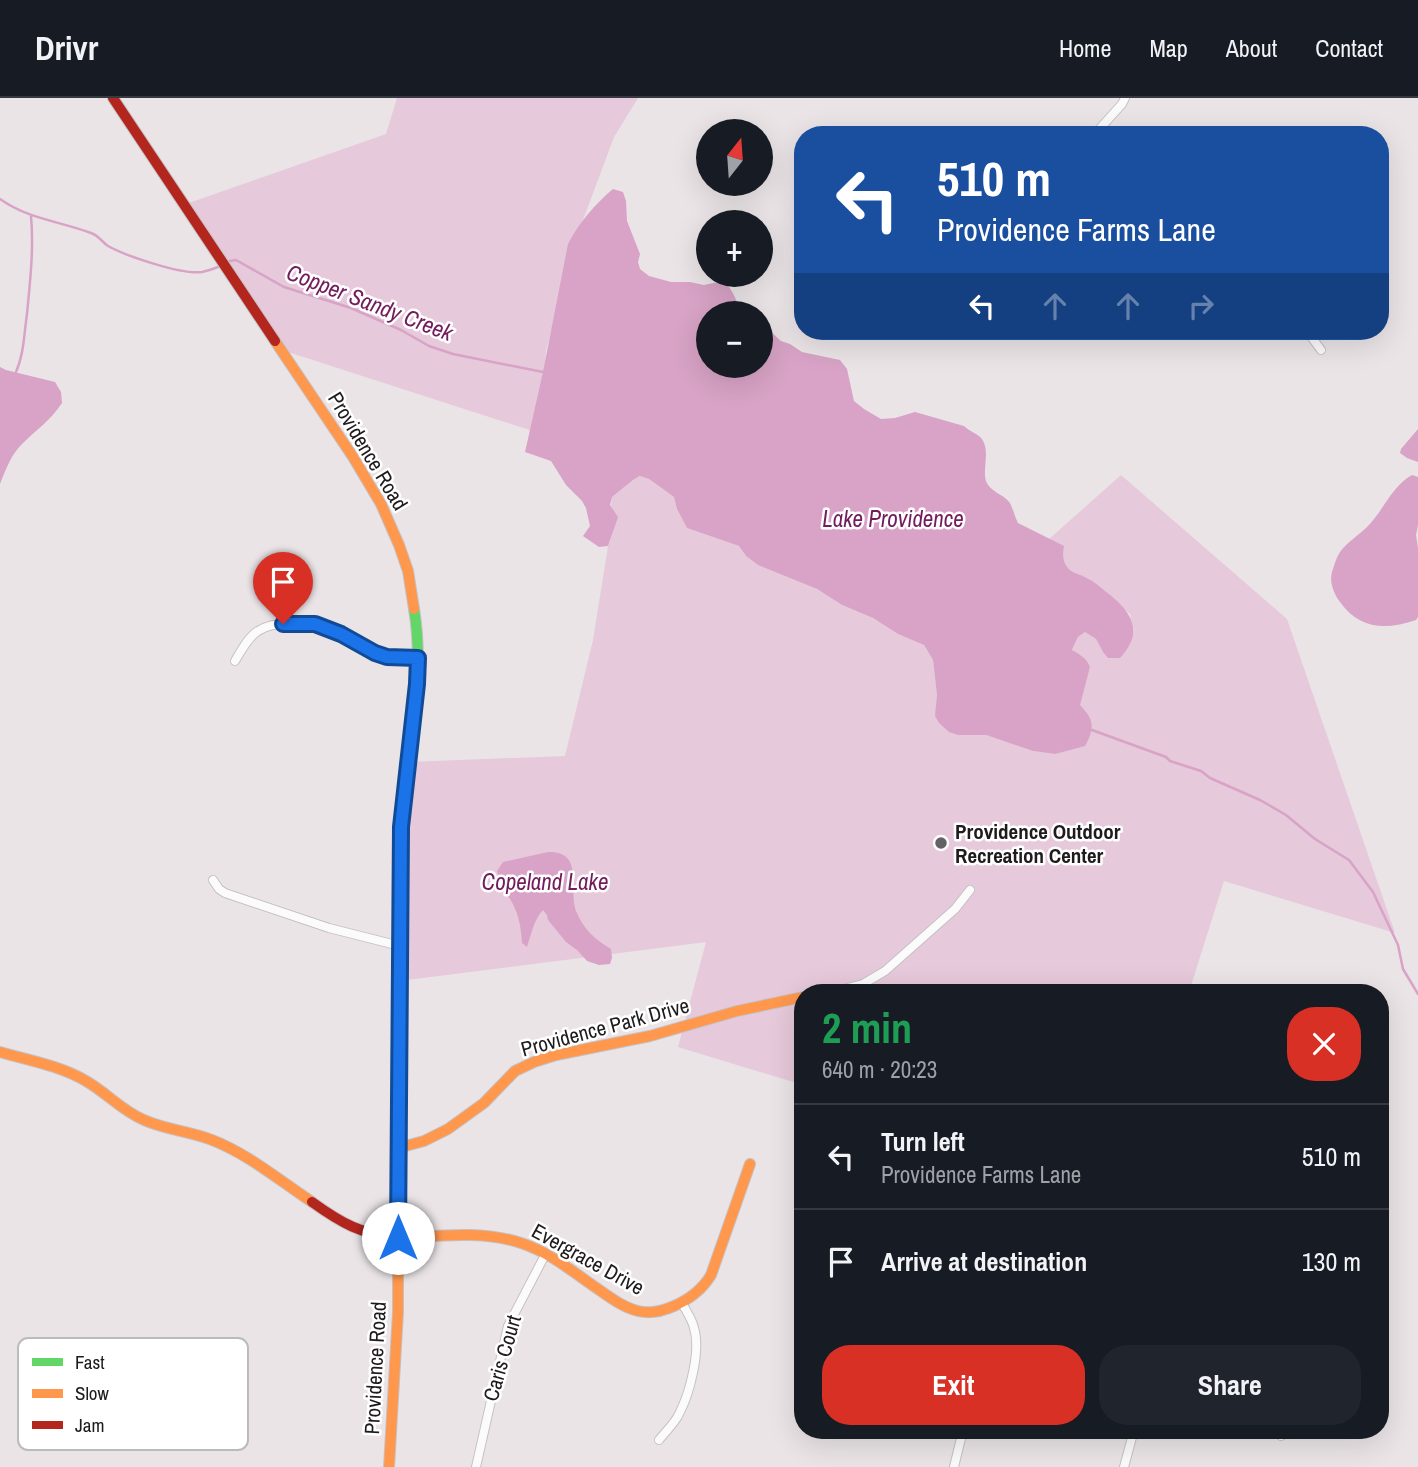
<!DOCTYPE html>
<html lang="en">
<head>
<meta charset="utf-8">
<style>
  :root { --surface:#171b24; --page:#20242c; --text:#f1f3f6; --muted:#9ea1a6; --line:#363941; --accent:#d93025 }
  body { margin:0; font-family:"Archivo Narrow",sans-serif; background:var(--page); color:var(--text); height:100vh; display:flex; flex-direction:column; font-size:26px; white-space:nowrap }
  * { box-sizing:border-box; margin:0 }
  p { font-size:23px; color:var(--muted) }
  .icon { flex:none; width:38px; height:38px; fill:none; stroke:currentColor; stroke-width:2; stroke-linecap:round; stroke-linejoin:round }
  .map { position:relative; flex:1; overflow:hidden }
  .panel { position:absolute; left:794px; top:886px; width:595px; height:455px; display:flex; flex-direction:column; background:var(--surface); border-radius:28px; box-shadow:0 7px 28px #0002 }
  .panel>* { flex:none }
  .guide { position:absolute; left:794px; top:28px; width:595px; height:214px; border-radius:28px; box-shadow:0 7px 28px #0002; background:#1a4fa0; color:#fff; overflow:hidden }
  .needle { width:46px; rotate:17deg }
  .tools { position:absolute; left:696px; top:21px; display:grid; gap:14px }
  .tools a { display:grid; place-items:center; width:77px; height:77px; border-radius:50%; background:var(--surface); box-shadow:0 7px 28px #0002; font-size:35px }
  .pin { position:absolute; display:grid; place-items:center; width:60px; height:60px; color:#fff; margin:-72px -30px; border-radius:50% 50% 50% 0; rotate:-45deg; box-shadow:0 0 7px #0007 }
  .pin .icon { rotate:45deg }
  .me { position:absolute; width:77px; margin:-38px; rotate:0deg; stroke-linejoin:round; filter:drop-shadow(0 0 5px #0008) }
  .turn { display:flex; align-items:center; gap:24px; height:147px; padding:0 28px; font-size:32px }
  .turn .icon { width:91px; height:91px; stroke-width:2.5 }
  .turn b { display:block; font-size:49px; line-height:60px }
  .lanes { display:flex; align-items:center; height:66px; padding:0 28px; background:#0003; justify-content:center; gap:35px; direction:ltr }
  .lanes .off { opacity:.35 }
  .round { display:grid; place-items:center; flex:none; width:74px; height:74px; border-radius:28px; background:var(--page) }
  .head { display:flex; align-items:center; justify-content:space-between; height:119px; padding:0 28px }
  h1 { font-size:42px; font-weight:800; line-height:52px; color:#1e9e55 }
  .action { display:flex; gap:14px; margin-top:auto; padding:14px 28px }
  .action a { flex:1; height:80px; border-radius:28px; background:var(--accent); color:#fff; font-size:28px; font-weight:800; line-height:80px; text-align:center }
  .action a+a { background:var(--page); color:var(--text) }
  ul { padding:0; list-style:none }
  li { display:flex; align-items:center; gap:21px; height:105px; padding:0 28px; border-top:2px solid var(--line) }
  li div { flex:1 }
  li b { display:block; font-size:26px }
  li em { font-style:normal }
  header { display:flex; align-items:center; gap:42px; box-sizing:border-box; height:98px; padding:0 35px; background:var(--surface); border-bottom:2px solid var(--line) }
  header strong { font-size:33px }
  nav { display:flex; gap:38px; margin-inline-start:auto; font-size:24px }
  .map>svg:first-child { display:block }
</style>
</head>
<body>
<header>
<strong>Drivr</strong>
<nav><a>Home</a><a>Map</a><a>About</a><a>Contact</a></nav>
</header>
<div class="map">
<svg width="1418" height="1369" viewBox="0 0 1418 1369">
  <rect width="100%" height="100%" fill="#eae4e7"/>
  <path fill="#e6c9da" d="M 397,0 L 638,0 L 614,39 L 574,146 L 546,253 L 539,335 L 288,254 L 183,107 L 386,36 Z
    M 1121,377 L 1287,521 L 1395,835 L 1224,783 L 1189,894 L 803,894 L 803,987 L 678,949 L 706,844 L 399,883 L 408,664 L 565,658 L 593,542 L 608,448 C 616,433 609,415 612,399 L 633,382 L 641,378 L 649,381 L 674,399 L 677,411 L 687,430 L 739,448 L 746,458 L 758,467 L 817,491 L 842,507 L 873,520 L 898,536 L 924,547 L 933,562 L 937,597 L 936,618 L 958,637 L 986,637 L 1033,653 L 1055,656 L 1087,614 L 1079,607 L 1090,569 C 1087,560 1080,557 1072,553 L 1078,539 L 1085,534 L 1096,541 L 1103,554 L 1134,533 L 1130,516 L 1088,480 L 1075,476 L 1067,469 L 1063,461 L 1064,449 L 1048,442 Z"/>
  <path fill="#d8a3c6" d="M 613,91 L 623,94 L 626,103 L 627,123 L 640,156 L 638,164 L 640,171 L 649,178 L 671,184 L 690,184 L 704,187 L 723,183 C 734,192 736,203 742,215 L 709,215 L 709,268 L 761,268 L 761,228 L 768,231 L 781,243 L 790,246 L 802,254 L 840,262 L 847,271 L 854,303 L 864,311 L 881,321 L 895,320 L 915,314 L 964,328 C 969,333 978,336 981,340 C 991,351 982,371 986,383 C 991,395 1004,396 1010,405 C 1013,411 1015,419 1018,425 L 1064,448 C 1063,456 1062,463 1068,470 C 1073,476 1080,476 1087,480 C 1093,483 1099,488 1105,493 C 1130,512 1146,532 1120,560 L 1108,560 L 1103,554 L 1096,541 L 1085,534 L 1078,539 L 1072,552 C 1080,557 1086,559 1090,569 L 1080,607 C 1094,621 1095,630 1085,648 L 1055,656 L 1033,653 L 986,637 L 958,637 L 949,634 L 939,625 L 935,618 L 937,597 L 933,562 L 924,547 L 898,536 L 873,520 L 842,507 L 817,491 L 758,467 L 746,458 L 739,448 L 687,430 L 677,411 L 674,399 L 649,381 L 640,378 L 633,382 L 612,399 L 610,407 L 618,419 L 608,448 L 599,449 L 583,438 L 590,428 L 586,410 L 582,403 L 566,387 L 551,363 L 525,354 L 543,274 L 568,146 C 578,126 596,105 613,91 Z
    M 0,269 L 6,272 L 55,284 L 61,294 L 62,305 C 50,323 37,331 22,346 C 11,357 6,371 0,386 Z
    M 1418,331 L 1418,364 L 1407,360 L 1400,355 L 1401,351 Z
    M 1412,377 L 1418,379 L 1418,427 L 1416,437 L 1418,450 L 1418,519 L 1416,522 C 1386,532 1360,532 1340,504 C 1334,496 1329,484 1332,474 C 1334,468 1336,460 1340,454 C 1346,445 1359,437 1367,429 C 1384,412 1391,389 1412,377 Z
    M 548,754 C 586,753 567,793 577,815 C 584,832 596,842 611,851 L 612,860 L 610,866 L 599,867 L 587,863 L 577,852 L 566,844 L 548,822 L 547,817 L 543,812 C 534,821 531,837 527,849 L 522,845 C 521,827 518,812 508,798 L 511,793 L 509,786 L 499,780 L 497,773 L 503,764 Z"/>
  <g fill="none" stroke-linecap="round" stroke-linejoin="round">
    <path stroke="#d8a3c6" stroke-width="2.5" d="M 0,101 C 28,121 59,123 91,135 C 98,137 102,144 108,148 C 126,158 182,177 202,174 C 207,173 213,171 218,169
      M 230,163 L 236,162 L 284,189 L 351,210 L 401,232 L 429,248 L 453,256 L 543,274
      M 16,274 C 24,256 24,236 27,216 C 30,184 34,151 31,118
      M 1092,632 L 1166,659 L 1170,663 L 1201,673 L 1210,680 L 1260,702 L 1286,717 L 1315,741 L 1349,762 L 1373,794 L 1398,847 L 1403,871 L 1418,896"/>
    <defs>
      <path id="street" d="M 1094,37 L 1122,6 L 1125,0
        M 1307,233 L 1321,252
        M 235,563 C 241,553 248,539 258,533 C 277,520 322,526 342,536 C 354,542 363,551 375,555 C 389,561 404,560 418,560
        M 213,782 L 219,791 L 225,795 L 329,830 L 400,848
        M 832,894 L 863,886 L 885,873 L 955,811 L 970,792
        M 1281,1338 L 1289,1332
        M 659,1342 C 666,1333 675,1325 679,1316 C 690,1295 701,1252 694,1230 C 692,1221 686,1213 682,1205
        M 476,1369 L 508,1228 L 545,1157
        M 954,1369 L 963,1332
        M 1124,1369 L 1134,1332"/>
      <path id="fast" d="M 400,846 C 401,806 398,766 401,727 C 407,656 426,582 414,511"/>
      <path id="slow" d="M 275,243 L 353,359 L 381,406 L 399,447 L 408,473 L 414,511
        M 0,954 C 28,962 61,968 86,983 C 107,995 122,1013 144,1022 C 166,1032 190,1033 212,1042 C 248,1056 279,1082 312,1104
        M 398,1050 L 424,1043 L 448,1031 L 484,1005 L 515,973 L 534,964 L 556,957 L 650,938 L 737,913 L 803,899
        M 398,1140 C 439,1138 481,1132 521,1145 C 549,1154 572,1173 595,1189 C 608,1198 622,1209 638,1213 C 650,1216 663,1213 674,1208 C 690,1201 702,1192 711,1177 L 750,1066
        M 389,1369 L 398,1214 L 398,1165"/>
      <path id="jam" d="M 113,0 L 275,243
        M 312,1104 C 337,1122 366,1141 398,1136
        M 398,1165 L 400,846"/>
    </defs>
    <use href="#street" stroke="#c5c1c3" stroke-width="10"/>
    <use href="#fast" stroke="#c5c1c3" stroke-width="12"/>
    <use href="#slow" stroke="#c5c1c3" stroke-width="12"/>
    <use href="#jam" stroke="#c5c1c3" stroke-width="12"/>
    <use href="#street" stroke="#fcfbfb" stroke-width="8"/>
    <use href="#fast" stroke="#63d668" stroke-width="10"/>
    <use href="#slow" stroke="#ff974d" stroke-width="10"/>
    <use href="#jam" stroke="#b3261e" stroke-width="10"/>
  </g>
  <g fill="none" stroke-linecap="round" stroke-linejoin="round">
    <defs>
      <path id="route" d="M 283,526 L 315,526 L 341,536 L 375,555 L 387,559 L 418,560 L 417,586 L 401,729 L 398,1140"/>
    </defs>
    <use href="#route" stroke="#114b97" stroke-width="18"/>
    <use href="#route" stroke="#1a73e8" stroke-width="12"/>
  </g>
  <circle fill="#666164" stroke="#fff" stroke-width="2.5" cx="941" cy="745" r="7"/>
  <g text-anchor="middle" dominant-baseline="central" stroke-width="5" stroke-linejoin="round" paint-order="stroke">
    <g font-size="21" fill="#1f1b1d" stroke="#fff">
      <text transform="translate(368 353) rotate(59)">Providence Road</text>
      <text transform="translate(605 929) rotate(-15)">Providence Park Drive</text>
      <text transform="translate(588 1161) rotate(29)">Evergrace Drive</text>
      <text transform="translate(502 1260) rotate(-74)">Caris Court</text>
      <text transform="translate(375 1270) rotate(-87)">Providence Road</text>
    </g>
    <g font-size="21" font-weight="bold" fill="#1f1b1d" stroke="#fff" text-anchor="start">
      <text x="955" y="733">Providence Outdoor<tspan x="955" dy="24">Recreation Center</tspan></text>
    </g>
    <g font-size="23" font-style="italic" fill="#721c5c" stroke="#fff">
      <text transform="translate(370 204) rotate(21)">Copper Sandy Creek</text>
      <text x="893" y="420">Lake Providence</text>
      <text x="545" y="783">Copeland Lake</text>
    </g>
  </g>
  <rect x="18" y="1240" width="230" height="112" rx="10" fill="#fff" stroke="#bcbbbb" stroke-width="2"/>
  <rect x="32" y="1260" width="31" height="8" fill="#63d668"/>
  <rect x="32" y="1291" width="31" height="9" fill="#ff974d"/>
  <rect x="32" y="1323" width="31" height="8" fill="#b3261e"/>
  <g font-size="19" fill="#1f1b1d">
    <text x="75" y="1271">Fast</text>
    <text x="75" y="1302">Slow</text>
    <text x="75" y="1334">Jam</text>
  </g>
</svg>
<div class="tools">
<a><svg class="needle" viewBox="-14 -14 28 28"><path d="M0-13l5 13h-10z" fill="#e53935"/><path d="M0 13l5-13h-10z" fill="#9ea1a6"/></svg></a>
<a>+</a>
<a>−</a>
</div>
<div class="pin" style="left:283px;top:526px;background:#d93025"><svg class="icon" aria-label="arrive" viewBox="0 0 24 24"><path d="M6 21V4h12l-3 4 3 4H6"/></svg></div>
<svg class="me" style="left:398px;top:1140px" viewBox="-20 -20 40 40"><circle r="19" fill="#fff"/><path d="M0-13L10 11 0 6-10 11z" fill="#1a73e8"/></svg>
<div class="guide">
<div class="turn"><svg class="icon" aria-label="left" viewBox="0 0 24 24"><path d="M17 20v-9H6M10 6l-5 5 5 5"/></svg><div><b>510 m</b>Providence Farms Lane</div></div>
<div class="lanes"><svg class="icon" aria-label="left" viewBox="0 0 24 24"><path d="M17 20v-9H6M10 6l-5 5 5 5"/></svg><svg class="icon off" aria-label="ahead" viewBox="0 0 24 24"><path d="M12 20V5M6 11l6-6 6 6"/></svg><svg class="icon off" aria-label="ahead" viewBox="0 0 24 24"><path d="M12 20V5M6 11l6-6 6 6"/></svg><svg class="icon off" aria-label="right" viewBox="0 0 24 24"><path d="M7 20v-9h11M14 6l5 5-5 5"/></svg></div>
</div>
<section class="panel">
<div class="head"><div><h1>2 min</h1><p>640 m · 20:23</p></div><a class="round" style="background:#d93025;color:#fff"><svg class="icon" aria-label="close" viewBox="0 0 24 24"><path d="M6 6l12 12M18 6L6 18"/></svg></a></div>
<ul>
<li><svg class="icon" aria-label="left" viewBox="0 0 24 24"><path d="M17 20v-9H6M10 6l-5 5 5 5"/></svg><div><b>Turn left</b><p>Providence Farms Lane</p></div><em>510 m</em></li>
<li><svg class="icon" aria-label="arrive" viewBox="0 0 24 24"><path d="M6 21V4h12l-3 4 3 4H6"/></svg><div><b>Arrive at destination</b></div><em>130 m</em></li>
</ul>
<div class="action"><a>Exit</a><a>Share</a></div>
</section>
</div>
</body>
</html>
